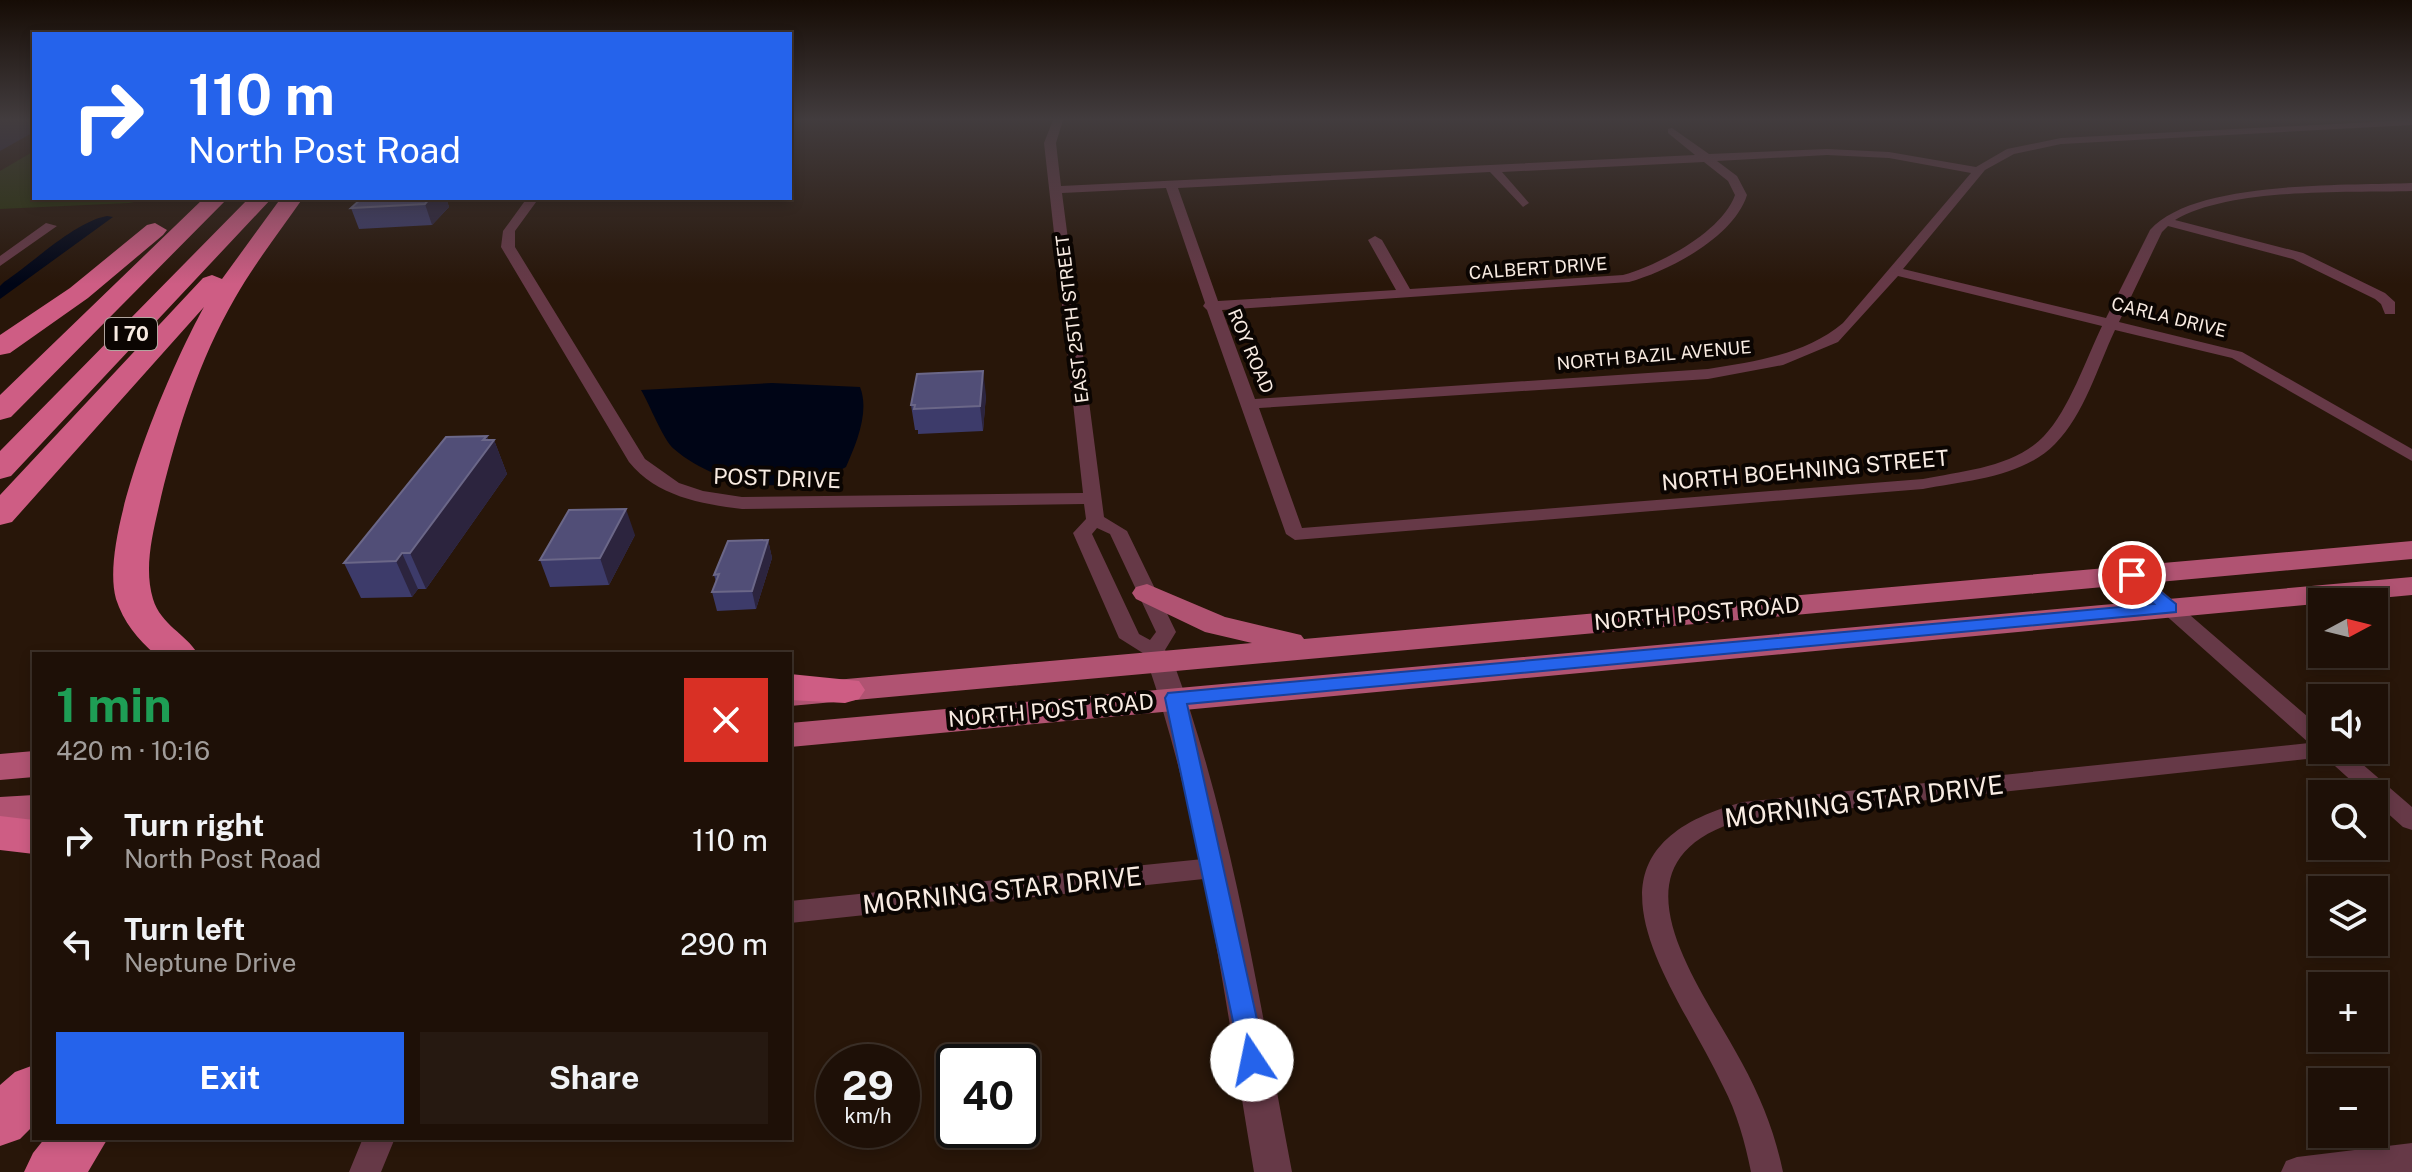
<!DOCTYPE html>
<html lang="en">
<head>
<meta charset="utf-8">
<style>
  :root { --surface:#1e1007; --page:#261911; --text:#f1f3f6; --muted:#a19d9b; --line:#3c3028; --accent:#2563eb }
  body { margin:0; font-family:"Public Sans",sans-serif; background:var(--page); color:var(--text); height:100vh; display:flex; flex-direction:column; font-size:30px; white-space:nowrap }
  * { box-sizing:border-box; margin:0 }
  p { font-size:26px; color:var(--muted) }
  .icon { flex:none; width:44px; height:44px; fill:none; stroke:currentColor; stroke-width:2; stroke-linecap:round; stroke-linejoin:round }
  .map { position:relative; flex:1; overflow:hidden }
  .sheet { position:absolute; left:32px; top:652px; width:760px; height:488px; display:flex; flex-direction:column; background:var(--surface); border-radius:0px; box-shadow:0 4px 12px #0003,0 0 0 2px var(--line) }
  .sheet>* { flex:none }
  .hud { position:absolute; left:32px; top:32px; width:760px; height:168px; border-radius:0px; box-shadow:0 4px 12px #0003,0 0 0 2px var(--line); background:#2563eb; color:#fff; overflow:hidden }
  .needle { width:52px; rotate:83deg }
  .tools { position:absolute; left:2308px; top:588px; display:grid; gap:16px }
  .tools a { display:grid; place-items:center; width:80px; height:80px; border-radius:0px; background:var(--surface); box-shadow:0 4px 12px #0003,0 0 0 2px var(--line); font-size:40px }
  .speed { position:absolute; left:816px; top:1044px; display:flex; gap:16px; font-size:40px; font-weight:700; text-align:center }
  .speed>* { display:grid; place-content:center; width:104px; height:104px; border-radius:50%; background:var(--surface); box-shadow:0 4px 12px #0003,0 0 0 2px var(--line); line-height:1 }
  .speed small { font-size:20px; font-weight:400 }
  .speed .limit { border:4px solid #111; border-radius:12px; background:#fff; color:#111 }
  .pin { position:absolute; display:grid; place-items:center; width:68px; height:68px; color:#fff; margin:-34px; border:4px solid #fff; border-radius:50%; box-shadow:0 2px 8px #0007 }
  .me { position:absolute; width:88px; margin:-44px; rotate:349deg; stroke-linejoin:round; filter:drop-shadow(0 0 6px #0008) }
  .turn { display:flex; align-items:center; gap:28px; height:168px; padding:0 24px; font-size:36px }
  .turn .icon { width:104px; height:104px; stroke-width:2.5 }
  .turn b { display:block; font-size:56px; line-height:68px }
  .round { display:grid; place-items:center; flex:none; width:84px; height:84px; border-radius:0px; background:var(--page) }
  .summary { display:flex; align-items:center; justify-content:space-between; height:136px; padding:0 24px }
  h1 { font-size:48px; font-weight:700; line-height:60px; color:#1e9e55 }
  .button { display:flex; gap:16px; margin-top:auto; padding:16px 24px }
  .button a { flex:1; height:92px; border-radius:0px; background:var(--accent); color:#fff; font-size:32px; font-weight:700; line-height:92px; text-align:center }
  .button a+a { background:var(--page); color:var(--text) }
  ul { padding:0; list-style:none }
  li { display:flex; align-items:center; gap:24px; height:104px; padding:0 24px }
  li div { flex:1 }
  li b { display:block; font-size:30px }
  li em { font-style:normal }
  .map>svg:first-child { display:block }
</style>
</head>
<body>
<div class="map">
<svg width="2412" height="1172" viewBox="0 0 2412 1172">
  <rect width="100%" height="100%" fill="#281609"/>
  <path fill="#29320a" d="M 34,151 L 34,198 L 157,198 L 129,203 L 0,209 L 0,171 Z"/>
  <path fill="#000516" d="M 107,216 L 113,217 L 0,299 L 0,286 L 4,282 C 33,263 74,222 107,216 Z
    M 772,383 L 860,387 C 870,412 856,444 846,467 C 795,498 719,488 674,449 C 663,440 650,405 641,390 Z"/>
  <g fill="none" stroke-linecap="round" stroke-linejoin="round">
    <path fill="#663947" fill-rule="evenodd" d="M 1053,120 L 1063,120 L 1056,143 L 1061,186 L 1695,155 L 1668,133 L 1668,129 L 1672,128 L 1709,154 L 1827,149 L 1889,152 L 1976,167 L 2007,149 L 2061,138 L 2412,120 L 2412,125 L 2061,144 L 2014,154 L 1985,170 L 1903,269 L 2106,318 L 2150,230 C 2194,180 2344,186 2412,183 L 2412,191 C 2347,193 2231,187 2175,220 L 2303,253 L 2385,293 L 2395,302 L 2395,314 L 2385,314 L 2381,304 L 2375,299 L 2293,259 L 2168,226 L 2162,232 L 2119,322 L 2242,352 L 2412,449 L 2412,461 L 2232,358 L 2115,330 C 2098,366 2084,415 2055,444 C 2023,477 1966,481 1923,489 L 1295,540 L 1286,534 L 1207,310 L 1203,306 L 1205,303 L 1166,188 L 1062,193 L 1104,517 L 1127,531 L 1176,632 L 1165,650 L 1171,660 L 1160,667 L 1152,665 L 1146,655 L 1119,638 L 1073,533 L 1086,519 L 1084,504 L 742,509 C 701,504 656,496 629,462 L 501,247 L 503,231 L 527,198 L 539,198 L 515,231 L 515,247 L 645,459 L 679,483 L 703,491 L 742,497 L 1083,493 L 1044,143 ZM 1827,155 L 1889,158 L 1971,173 L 1843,323 C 1805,355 1755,361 1708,369 L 1255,399 L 1222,310 L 1629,282 C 1669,271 1734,237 1747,195 L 1737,176 L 1717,161 ZM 1704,162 L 1728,181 L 1735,195 C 1722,232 1659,265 1623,275 L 1410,289 L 1382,240 L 1375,236 L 1368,240 L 1396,290 L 1218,301 L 1178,188 L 1490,172 L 1523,207 L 1529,203 L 1502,172 ZM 1898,276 L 2102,326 C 2086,359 2069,410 2044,436 C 2015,467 1963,471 1923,479 L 1302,528 L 1259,408 L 1708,379 L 1783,365 L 1838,342 ZM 1097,528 L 1110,534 L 1156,632 L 1150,640 L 1139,634 L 1092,534 Z
      M 46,223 L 57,226 L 0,266 L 0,256 Z
      M 2132,569 L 2139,571 L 2322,729 L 2322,750 L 2346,750 L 2412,807 L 2412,830 L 2403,827 L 2374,801 L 2374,794 L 2366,794 L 2325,757 L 1743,820 C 1599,860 1700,984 1742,1063 C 1761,1098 1775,1133 1783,1172 L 1751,1172 C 1745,1142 1737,1113 1723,1086 C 1672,979 1560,851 1743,802 L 2309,743 L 2125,579 L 2122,575 Z
      M 1213,858 L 1222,861 L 1226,868 L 1222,875 L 1213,878 L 790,923 L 790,901 Z
      M 363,1138 L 395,1138 L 381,1172 L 349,1172 Z
      M 2412,1143 L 2412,1172 L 2281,1172 L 2286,1161 L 2297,1157 Z"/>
    <path fill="#663947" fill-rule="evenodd" d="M 1160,653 L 1169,655 L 1173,661 C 1233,824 1259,1001 1292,1172 L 1254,1172 C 1225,1002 1203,825 1147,661 L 1151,655 Z"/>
    <path fill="#b05372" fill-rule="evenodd" d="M 2412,541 L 2412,559 L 790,706 L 790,684 L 1252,643 L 1205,632 L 1136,599 L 1132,593 L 1136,587 L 1147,584 L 1225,617 L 1301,635 L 1304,639 Z
      M 2412,577 L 2412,595 L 790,747 L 790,723 Z
      M 34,751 L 34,777 L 0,780 L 0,754 Z
      M 34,795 L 34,821 L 0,825 L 0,797 Z"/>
    <path fill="#ce5d84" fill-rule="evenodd" d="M 204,198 L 228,198 L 11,417 L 0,420 L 0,395 Z
      M 249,198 L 272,198 L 11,476 L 0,479 L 0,451 Z
      M 281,198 L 303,198 C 280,231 255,263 235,298 C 199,360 178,428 161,497 C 154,529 143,566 153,599 C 161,625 185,633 198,654 L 155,654 C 138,640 123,621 116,599 C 98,535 171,366 204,307 L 12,522 L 0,525 L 0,495 L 203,278 L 212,275 L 222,279 Z
      M 155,223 L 167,230 L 163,235 L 88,298 L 10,353 L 0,355 L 0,335 L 70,288 L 147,225 Z
      M 790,674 L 859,681 L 865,690 L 859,699 L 845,703 L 790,700 Z
      M 0,816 L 34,820 L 34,854 L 0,850 Z
      M 34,1065 L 34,1125 L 20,1139 L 0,1146 L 0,1085 L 15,1072 Z
      M 45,1138 L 108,1138 L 88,1172 L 24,1172 L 33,1153 Z"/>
  </g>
  <path fill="#3d3b6a" d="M 362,198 L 446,198 L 449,207 L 432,225 L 359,229 L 351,208 Z
    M 986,395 L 983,431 L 918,434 L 918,430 L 915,430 L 911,405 Z
    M 487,436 L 488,440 L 494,440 L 507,474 L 426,589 L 418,589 L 412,597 L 361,598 L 344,563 Z
    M 635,535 L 609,585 L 550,587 L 540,560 Z
    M 768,540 L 772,558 L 756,609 L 717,611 L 712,592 L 716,582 L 714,575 Z"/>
  <path fill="#2c243e" d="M 0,120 L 34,120 L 34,132 L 0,151 Z
    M 430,198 L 446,198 L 449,207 L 432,225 L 425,204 Z
    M 983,371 L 986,395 L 983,431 L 980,406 Z
    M 487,436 L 490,445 L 494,440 L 507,474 L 426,589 L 410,553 Z
    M 626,509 L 635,535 L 609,585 L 600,558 Z
    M 768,540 L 772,558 L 756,609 L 752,591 Z
    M 402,553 L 418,589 L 412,597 L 396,561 Z"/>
  <path fill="#514e77" stroke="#6b6788" stroke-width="2" d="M 362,198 L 430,198 L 425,204 L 351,208 Z
    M 983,371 L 980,406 L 914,409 L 915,405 L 911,405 L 917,374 Z
    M 487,436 L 483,440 L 494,440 L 410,553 L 402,553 L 396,561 L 344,563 L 446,437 Z
    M 626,509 L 600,558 L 540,560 L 569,510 Z
    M 768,540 L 752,591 L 712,592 L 719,574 L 714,575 L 728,541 Z"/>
  <linearGradient id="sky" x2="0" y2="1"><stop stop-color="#160c05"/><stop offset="0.42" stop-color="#423c3e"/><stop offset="1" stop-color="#423c3e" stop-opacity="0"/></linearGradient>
  <rect width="2412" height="284" fill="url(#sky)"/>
  <path fill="#2563eb" stroke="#184099" stroke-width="2" d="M 2132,569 L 2176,604 L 2176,612 L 1187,704 L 1266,1060 L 1262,1069 L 1252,1072 L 1243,1069 L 1165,698 L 1168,693 L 2154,604 L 2123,575 Z"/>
  <g text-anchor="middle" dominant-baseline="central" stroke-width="8" stroke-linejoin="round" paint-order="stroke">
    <g font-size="18" fill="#f8ebe2" stroke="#0b0502">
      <text transform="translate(1538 268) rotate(-4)">CALBERT DRIVE</text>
      <text transform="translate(2169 317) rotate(14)">CARLA DRIVE</text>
      <text transform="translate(1072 319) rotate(-97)">EAST 25TH STREET</text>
      <text transform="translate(1251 351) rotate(67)">ROY ROAD</text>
      <text transform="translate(1654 355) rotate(-5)">NORTH BAZIL AVENUE</text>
    </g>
    <rect fill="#0b0502" stroke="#b1a69f" stroke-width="2" x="105" y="318" width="52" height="32" rx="6"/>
    <g font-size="20" font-weight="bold" fill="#f8ebe2">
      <text x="131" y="334">I 70</text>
    </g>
    <g font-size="22" fill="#f8ebe2" stroke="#0b0502">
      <text transform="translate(1805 470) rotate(-5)">NORTH BOEHNING STREET</text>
      <text transform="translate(777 478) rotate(2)">POST DRIVE</text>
      <text transform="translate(1697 613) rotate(-5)">NORTH POST ROAD</text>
      <text transform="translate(1051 710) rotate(-5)">NORTH POST ROAD</text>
    </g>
    <g font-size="26" fill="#f8ebe2" stroke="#0b0502">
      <text transform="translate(1864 801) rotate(-7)">MORNING STAR DRIVE</text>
      <text transform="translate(1002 890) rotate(-6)">MORNING STAR DRIVE</text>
    </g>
  </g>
</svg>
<div class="tools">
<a><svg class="needle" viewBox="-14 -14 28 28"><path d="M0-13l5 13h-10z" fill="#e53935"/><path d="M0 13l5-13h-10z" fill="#a19d9b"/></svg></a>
<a><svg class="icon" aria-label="sound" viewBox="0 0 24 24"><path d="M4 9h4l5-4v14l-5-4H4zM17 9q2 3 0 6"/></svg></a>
<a><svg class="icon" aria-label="search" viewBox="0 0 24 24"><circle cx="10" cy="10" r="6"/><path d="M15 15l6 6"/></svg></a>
<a><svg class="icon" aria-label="layers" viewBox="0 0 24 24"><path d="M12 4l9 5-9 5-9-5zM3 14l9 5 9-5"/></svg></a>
<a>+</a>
<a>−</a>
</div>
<div class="speed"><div>29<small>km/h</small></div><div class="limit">40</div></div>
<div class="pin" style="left:2132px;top:575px;background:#d93025"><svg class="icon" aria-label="arrive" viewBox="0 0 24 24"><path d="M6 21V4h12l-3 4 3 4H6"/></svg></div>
<svg class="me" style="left:1252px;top:1060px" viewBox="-20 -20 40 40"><circle r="19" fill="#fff"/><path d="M0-13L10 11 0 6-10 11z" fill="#2563eb"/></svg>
<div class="hud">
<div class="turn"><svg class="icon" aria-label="right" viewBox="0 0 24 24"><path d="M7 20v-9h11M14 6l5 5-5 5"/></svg><div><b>110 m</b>North Post Road</div></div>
</div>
<section class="sheet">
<div class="summary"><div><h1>1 min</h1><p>420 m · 10:16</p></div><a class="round" style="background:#d93025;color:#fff"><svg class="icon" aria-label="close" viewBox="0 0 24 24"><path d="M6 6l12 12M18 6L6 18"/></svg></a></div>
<ul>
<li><svg class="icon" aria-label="right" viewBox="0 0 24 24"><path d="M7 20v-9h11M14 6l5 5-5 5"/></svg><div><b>Turn right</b><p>North Post Road</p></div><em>110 m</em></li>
<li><svg class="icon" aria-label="left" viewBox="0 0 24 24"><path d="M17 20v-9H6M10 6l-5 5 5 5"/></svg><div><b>Turn left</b><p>Neptune Drive</p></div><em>290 m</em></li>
</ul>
<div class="button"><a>Exit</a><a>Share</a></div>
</section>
</div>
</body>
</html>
